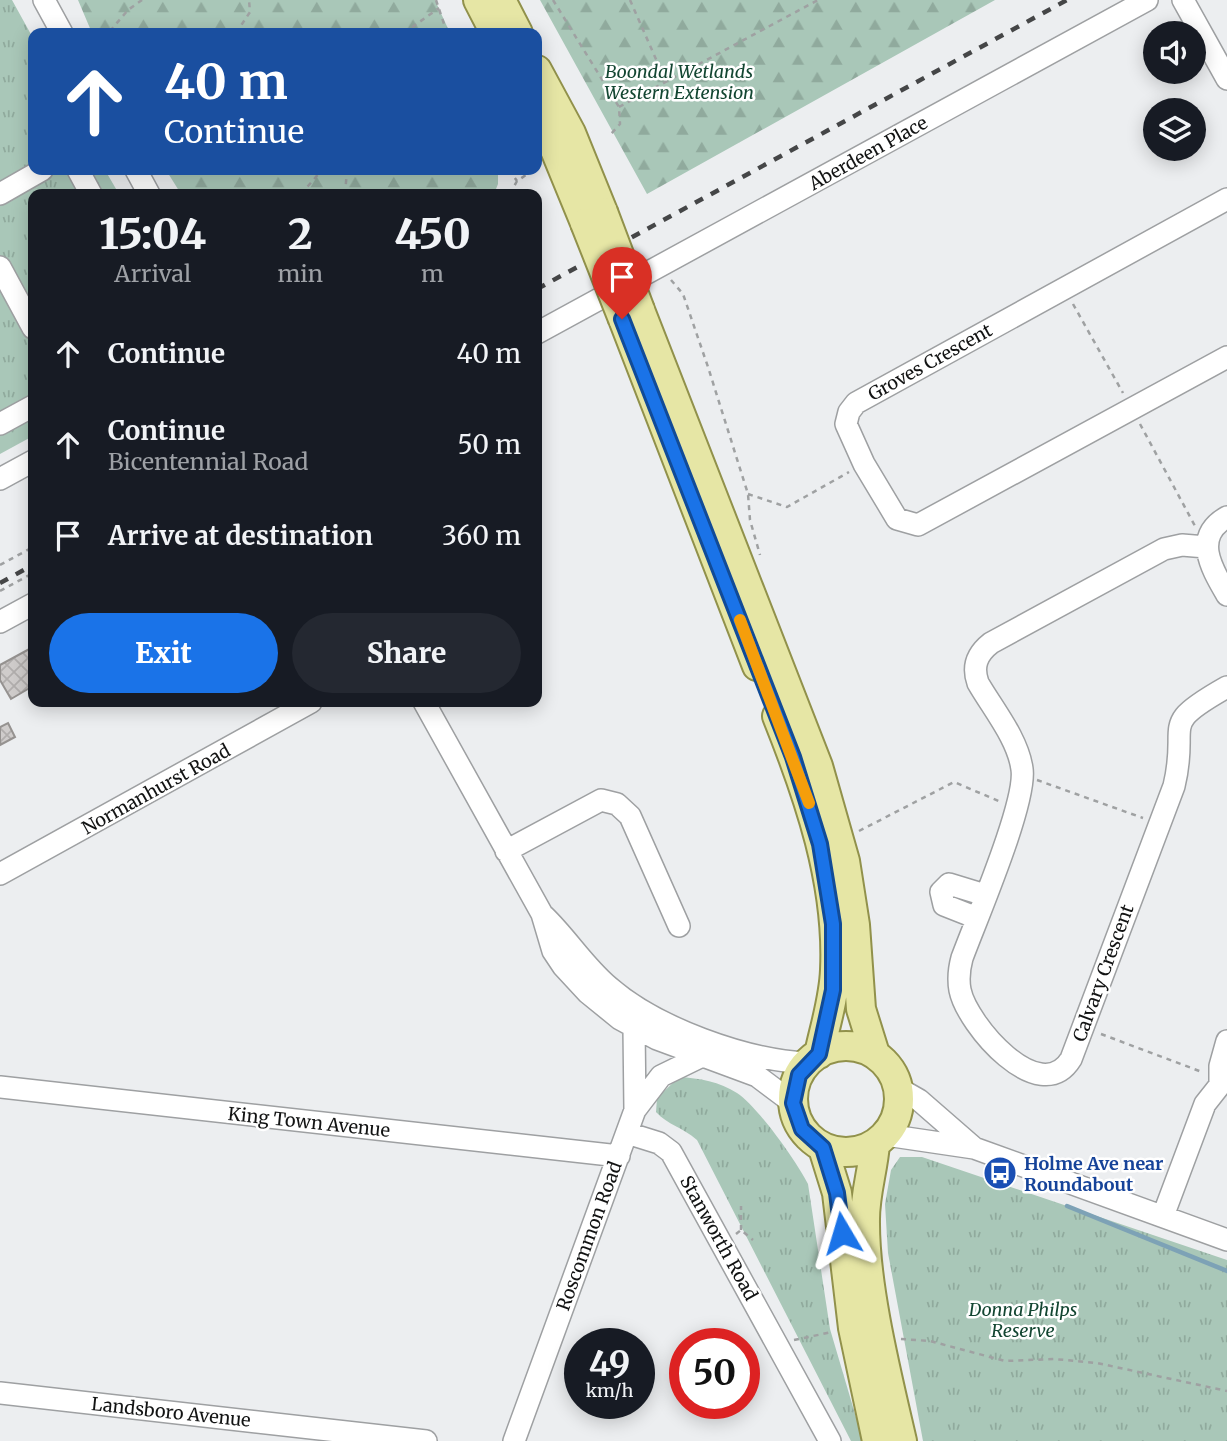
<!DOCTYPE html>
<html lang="en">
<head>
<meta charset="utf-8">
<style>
  :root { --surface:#171b24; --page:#242831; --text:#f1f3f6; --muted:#9ea1a6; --accent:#1a73e8 }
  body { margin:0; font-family:Merriweather,serif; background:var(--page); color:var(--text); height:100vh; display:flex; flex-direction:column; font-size:26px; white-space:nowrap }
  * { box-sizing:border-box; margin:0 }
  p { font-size:23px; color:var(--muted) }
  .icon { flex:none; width:38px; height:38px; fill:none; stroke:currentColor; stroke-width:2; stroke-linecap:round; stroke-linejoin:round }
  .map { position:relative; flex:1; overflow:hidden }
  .details { position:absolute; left:28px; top:189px; width:514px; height:518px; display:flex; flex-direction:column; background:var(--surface); border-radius:14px; box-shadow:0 4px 18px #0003 }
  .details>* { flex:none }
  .guide { position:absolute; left:28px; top:28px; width:514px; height:147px; border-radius:14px; box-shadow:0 4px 18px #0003; background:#1a4fa0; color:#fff; overflow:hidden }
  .controls { position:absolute; left:1143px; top:21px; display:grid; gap:14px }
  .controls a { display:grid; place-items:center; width:63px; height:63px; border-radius:50%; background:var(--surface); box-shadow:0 4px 18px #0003; font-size:35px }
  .speed { position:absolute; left:564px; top:1328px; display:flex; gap:14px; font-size:35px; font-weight:700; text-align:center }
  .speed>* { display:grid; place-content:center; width:91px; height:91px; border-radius:50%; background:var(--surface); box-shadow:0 4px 18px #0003; line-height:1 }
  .speed small { font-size:18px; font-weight:400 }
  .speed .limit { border:10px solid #d22; background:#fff; color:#111 }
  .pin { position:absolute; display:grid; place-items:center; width:60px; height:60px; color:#fff; margin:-72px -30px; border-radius:50% 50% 50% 0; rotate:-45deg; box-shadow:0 0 7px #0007 }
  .pin .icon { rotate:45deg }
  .me { position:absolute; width:77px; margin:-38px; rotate:353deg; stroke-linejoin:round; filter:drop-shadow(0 0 5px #0008) }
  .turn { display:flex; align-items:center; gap:24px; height:147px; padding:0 21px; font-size:32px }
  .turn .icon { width:91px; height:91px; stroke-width:2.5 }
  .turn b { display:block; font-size:49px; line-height:60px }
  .eta { display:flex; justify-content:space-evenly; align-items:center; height:119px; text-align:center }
  .eta b { font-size:42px; font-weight:800; line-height:49px }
  .action { display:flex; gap:14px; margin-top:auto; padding:14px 21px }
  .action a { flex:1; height:80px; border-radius:42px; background:var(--accent); color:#fff; font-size:28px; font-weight:800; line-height:80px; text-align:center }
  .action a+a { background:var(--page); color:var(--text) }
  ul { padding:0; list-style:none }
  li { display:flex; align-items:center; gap:21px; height:91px; padding:0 21px }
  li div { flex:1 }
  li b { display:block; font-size:26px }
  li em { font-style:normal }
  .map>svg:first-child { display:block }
</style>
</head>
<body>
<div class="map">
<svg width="1227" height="1441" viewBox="0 0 1227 1441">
  <defs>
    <pattern id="forest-firs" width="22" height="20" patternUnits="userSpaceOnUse" patternTransform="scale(1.75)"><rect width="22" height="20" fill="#a9c7b8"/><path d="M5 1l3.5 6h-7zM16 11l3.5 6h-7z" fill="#90aa9d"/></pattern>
    <pattern id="park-tufts" width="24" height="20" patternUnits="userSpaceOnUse" patternTransform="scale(1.75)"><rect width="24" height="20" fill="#a9c7b8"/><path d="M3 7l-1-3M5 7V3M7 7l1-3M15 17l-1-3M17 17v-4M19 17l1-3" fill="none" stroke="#90aa9d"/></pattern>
    <pattern id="building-cross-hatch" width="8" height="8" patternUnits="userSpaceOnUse" patternTransform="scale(1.75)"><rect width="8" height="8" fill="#cfcccb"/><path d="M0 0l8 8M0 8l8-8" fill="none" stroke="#b1aead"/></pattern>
  </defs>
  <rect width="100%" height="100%" fill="#eceef0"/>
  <path fill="url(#forest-firs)" d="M 78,0 L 435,0 L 450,33 L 92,33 Z
    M 540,0 L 995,0 L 647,194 Z
    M 166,170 L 498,170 L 498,184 L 494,194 L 181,194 Z"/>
  <path fill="url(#park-tufts)" d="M 0,0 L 12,0 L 33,38 L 33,170 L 105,170 L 119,194 L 33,194 L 33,436 L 0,454 Z
    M 679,1077 C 699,1078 720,1082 737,1093 C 758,1107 797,1162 808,1184 L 830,1329 L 863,1441 L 851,1441 L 697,1140 C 682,1127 668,1125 656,1112 L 657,1098 Z
    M 900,1157 L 922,1157 L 1227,1260 L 1227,1441 L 923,1441 L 888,1253 L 885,1204 L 891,1170 Z"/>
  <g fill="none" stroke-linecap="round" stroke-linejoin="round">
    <path stroke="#7da2b6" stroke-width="4.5" d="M 1067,1206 L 1227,1271"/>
  </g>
  <path fill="url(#building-cross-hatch)" stroke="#959290" stroke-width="2" d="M 33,647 L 33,686 L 11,699 L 0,680 L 0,665 Z
    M 8,723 L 15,737 L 0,745 L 0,727 Z"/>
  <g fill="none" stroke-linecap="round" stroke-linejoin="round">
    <defs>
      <path id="minor" d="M 44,0 L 62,33
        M 1183,0 L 1227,79
        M 78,170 L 91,194
        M 136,170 L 149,194
        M 0,194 L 42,170
        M 1227,199 L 856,403 L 849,412 L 846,424 L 864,464 L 897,519 L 918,525 L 1227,357
        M 0,267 L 33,328
        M 537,333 L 1147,0
        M 0,424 L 33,406
        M 0,479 L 33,461
        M 1227,517 C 1192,537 1212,569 1227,595
        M 1206,547 L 1182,545 L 1164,549 L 991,643 C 977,654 972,666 978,683 C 993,709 1018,739 1022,769 C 1027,802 976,920 962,958 C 959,969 958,979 960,990 C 967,1025 1040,1109 1071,1059 L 1174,786 C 1190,721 1156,727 1227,687
        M 0,622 L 33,604
        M 424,702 L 542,914 L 553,951 L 563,966 L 588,993 L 620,1019 L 657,1039 L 757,1076 L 793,1103
        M 506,851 L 601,800 L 617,804 L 630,816 L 679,926
        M 0,874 L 311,702
        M 544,916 C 567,938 584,966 609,987 C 656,1028 745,1060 807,1063
        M 977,918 L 944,905 L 941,892 L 949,884 L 985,895
        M 634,1028 L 635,1110
        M 0,1087 L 619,1156
        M 898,1088 L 919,1100 L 973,1147
        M 627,1133 L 659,1143 L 671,1152 L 830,1441
        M 886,1135 L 974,1148 L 1227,1240
        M 1163,1216 L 1205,1104 L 1220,1085 L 1220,1066 L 1227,1041
        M 0,1393 L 426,1441
        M 514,1441 L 635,1110 L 661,1076 L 702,1056"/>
      <path id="major" d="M 478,0 L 495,33
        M 501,0 L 518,33
        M 537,70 L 571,133 L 603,212
        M 537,115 L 555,150 L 585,223
        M 640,310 L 818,766 L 845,861 L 855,925 L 861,1009 L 875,1054
        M 623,319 L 757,666
        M 777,716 C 809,796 839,883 835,970 C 834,999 825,1026 819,1054
        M793 1099a53 53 0 1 1 106 0a53 53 0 1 1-106 0Z
        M 875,1144 C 873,1170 865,1193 865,1219 C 864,1285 887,1376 902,1441
        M 823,1148 L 837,1193 L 853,1328 L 877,1441"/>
    </defs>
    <use href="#minor" stroke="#9ea0a2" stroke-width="24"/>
    <use href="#major" stroke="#91914b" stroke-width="32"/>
    <path stroke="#9fa1a2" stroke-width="2.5" stroke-dasharray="5 5" stroke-linecap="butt" d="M 436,0 L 447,33
      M 553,0 L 619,107 L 620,124 L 611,134
      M 630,0 L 666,82
      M 110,31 L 128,10 L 142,0
      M 92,33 L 120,33
      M 236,33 L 250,12 L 249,0
      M 404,33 L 439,8
      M 619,107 L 818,0
      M 509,170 L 517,181
      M 301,194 L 322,170
      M 345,194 L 347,170
      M 510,194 L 517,181 L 532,171
      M 671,280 L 683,294 L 708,367 L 748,494 L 750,520 L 760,555
      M 1073,304 L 1123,393
      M 1140,424 L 1195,526
      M 748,494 L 787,507 L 849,472
      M 0,565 L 33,547
      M 0,591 L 33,573
      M 1037,780 L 1143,818
      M 859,831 L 954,782 L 1001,802
      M 1101,1034 L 1202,1072
      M 741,1230 L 741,1206
      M 736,1234 L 741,1230 L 753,1240
      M 901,1339 L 930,1341 L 1005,1361 L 1054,1359 L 1097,1363 L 1227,1391
      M 794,1340 L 832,1332"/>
    <use href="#minor" stroke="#fff" stroke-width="21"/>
    <use href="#major" stroke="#e6e6a5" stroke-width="28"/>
    <path stroke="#454647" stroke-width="4.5" stroke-dasharray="9 9" stroke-linecap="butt" d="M 537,289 L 1067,0
      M 0,583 L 33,565"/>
    <defs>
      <path id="major-bridge" d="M 603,212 L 640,310
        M 585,223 L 623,319"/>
    </defs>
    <use href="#major-bridge" stroke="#91914b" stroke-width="32" stroke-linecap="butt"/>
    <use href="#major-bridge" stroke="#e6e6a5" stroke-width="28"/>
  </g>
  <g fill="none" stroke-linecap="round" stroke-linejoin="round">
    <defs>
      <path id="route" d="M 622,319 L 793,757 L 820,844 L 833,924 L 833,990 L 819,1054 L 799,1075 L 793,1103 L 802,1129 L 823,1148 L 837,1193 L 842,1233"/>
    </defs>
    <use href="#route" stroke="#114b97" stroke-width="18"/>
    <use href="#route" stroke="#1a73e8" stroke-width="12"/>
    <path stroke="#f59e0b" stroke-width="12" d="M 740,620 L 809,803"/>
  </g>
  <defs>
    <symbol id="bus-disc" viewBox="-11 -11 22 22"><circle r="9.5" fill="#1a4fb4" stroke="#fff"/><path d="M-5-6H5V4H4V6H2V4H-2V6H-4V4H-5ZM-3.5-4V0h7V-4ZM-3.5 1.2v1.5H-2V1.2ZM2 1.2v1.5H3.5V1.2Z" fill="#fff"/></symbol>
  </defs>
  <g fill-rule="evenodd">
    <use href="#bus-disc" x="981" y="1154" width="38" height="38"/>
  </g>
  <g text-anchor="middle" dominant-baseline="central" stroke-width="5" stroke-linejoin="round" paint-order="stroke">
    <g font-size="18" font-style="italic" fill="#134632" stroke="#fff">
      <text x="679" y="71">Boondal Wetlands<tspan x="679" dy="21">Western Extension</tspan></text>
      <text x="1023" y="1309">Donna Philps<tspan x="1023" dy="21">Reserve</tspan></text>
    </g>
    <g font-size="18" fill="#121313" stroke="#fff">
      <text transform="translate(868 153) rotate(-29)">Aberdeen Place</text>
      <text transform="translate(930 362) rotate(-29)">Groves Crescent</text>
      <text transform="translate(156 789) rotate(-29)">Normanhurst Road</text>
      <text transform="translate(1103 973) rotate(-70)">Calvary Crescent</text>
      <text transform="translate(309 1122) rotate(6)">King Town Avenue</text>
      <text transform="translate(589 1236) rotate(-70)">Roscommon Road</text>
      <text transform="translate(719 1238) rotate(61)">Stanworth Road</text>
      <text transform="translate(171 1412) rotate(6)">Landsboro Avenue</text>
    </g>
    <g font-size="18" font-weight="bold" fill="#164399" stroke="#fff" text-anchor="start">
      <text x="1024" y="1163">Holme Ave near<tspan x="1024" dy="21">Roundabout</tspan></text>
    </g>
  </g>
</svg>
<div class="controls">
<a><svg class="icon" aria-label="sound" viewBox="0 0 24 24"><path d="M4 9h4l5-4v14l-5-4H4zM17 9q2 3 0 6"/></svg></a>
<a><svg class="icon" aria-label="layers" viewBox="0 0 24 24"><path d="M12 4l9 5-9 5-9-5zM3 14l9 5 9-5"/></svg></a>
</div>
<div class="speed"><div>49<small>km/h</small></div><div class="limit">50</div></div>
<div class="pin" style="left:622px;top:319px;background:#d93025"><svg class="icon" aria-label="arrive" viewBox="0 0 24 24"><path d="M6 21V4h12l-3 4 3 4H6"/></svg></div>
<svg class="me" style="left:842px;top:1233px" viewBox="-20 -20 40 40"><path d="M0-17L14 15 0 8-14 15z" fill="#1a73e8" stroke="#fff" stroke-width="4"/></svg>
<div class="guide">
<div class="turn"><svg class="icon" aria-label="ahead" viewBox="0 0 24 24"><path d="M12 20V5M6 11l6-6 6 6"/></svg><div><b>40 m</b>Continue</div></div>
</div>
<section class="details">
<div class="eta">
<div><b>15:04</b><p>Arrival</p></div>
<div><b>2</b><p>min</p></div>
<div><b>450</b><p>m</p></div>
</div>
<ul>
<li><svg class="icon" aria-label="ahead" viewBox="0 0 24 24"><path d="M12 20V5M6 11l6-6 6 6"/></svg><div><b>Continue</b></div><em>40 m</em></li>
<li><svg class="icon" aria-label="ahead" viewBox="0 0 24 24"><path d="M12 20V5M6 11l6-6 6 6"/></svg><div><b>Continue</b><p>Bicentennial Road</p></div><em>50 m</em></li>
<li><svg class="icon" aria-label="arrive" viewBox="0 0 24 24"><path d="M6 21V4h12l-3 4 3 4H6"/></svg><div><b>Arrive at destination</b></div><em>360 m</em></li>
</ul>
<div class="action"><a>Exit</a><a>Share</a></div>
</section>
</div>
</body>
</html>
